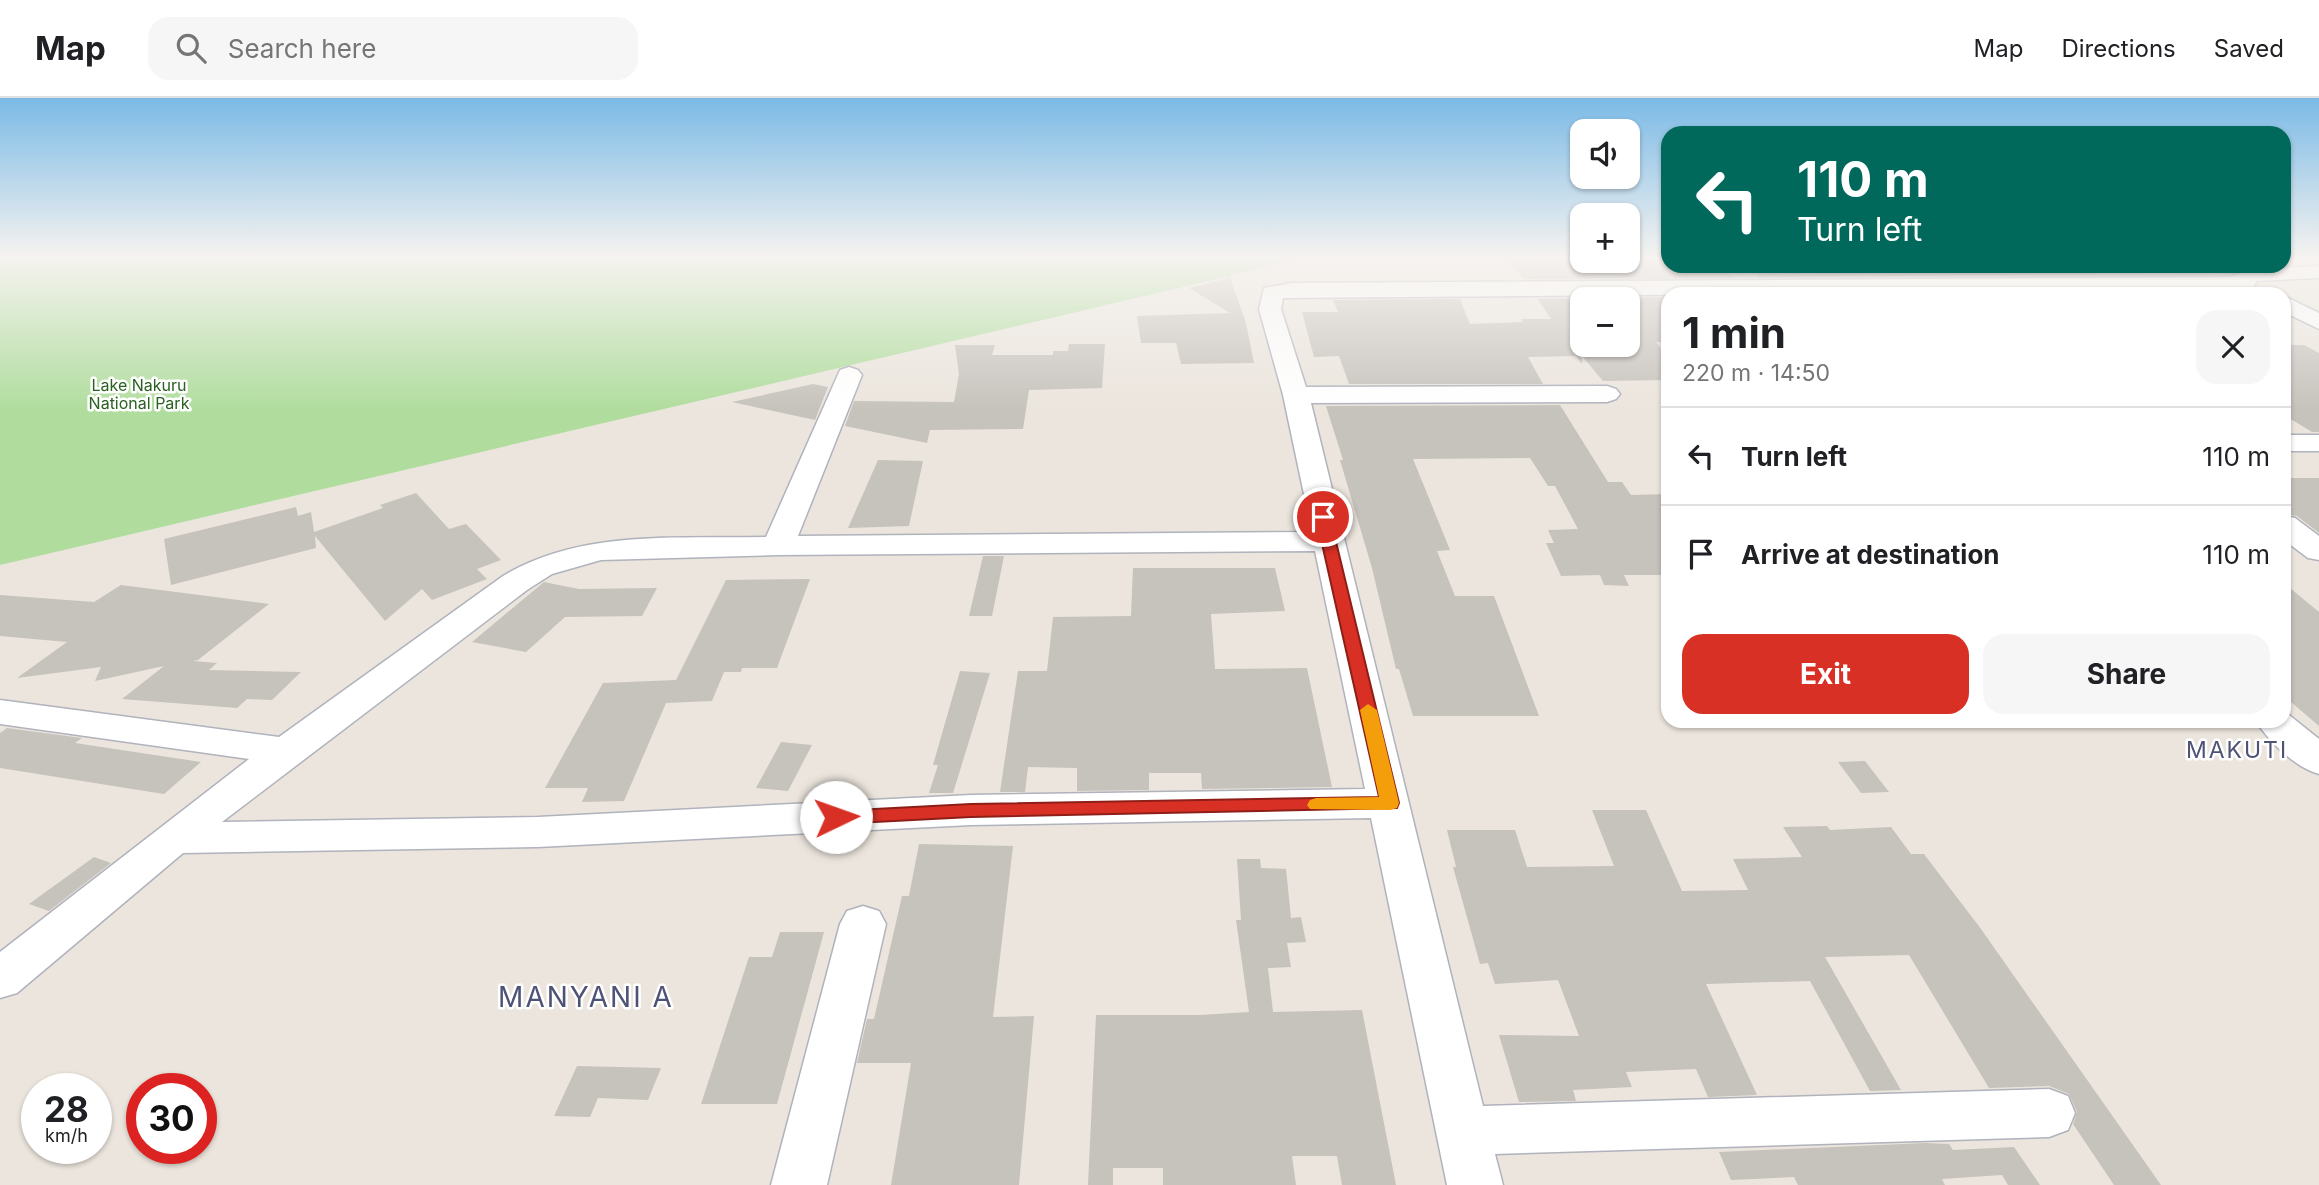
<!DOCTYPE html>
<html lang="en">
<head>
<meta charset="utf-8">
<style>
  :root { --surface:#fff; --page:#f6f6f6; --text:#202124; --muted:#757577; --line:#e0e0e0; --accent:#d93025 }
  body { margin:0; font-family:Inter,sans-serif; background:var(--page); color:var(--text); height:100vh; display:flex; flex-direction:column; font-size:26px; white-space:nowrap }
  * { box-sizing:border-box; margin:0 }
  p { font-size:23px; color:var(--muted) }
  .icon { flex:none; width:38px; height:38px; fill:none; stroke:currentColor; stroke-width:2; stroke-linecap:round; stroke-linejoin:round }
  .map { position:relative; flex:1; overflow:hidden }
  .side { position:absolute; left:1661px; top:189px; width:630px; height:441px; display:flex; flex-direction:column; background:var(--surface); border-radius:21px; box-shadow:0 2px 5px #0004 }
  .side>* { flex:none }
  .hud { position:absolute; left:1661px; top:28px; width:630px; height:147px; border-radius:21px; box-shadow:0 2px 5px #0004; background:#00695c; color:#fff; overflow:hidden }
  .controls { position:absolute; left:1570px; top:21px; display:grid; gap:14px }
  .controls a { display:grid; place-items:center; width:70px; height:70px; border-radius:14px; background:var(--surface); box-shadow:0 2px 5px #0004; font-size:35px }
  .speed { position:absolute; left:21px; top:975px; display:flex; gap:14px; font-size:35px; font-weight:700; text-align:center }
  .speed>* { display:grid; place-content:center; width:91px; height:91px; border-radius:50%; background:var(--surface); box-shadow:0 2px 5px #0004; line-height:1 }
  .speed small { font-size:18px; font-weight:400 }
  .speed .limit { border:10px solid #d22; background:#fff; color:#111 }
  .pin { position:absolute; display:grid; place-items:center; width:60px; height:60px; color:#fff; margin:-30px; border:4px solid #fff; border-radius:50%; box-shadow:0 2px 7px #0007 }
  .me { position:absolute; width:77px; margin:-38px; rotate:87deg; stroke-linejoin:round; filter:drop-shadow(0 0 5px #0008) }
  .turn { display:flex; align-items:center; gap:24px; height:147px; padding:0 21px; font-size:32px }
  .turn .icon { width:91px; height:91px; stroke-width:2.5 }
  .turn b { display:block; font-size:49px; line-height:60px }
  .round { display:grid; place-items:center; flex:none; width:74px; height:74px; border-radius:21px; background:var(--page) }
  .summary { display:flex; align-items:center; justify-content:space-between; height:119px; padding:0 21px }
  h1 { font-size:42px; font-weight:700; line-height:52px }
  .button { display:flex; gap:14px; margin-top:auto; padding:14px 21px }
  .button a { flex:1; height:80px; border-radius:21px; background:var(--accent); color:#fff; font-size:28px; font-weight:700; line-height:80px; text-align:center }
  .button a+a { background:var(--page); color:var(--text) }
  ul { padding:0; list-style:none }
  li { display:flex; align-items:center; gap:21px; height:98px; padding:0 21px; border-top:2px solid var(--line) }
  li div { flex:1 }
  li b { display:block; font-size:26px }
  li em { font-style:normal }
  header { display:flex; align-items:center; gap:42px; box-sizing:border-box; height:98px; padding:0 35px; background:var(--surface); border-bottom:2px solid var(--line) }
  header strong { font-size:33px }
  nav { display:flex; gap:38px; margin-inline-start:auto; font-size:24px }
  .search { width:490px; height:63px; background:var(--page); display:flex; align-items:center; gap:18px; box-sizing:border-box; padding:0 24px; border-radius:21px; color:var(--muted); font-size:26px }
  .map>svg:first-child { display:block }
</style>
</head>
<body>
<header>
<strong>Map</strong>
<div class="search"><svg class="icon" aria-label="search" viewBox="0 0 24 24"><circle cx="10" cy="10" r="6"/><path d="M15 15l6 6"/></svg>Search here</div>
<nav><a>Map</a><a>Directions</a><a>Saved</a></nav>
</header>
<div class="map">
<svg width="2319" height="1087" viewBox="0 0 2319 1087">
  <rect width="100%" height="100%" fill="#ebe5dd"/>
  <path fill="#b0dd9e" d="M 0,160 L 1295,160 L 1234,177 L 0,467 Z"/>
  <path fill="#c6c2bc" d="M 1505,160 L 1582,160 L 1582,163 L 1653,160 L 1662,168 L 1721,168 L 1734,180 L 1524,181 Z
    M 1758,168 L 2081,168 L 2096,177 L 1758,179 Z
    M 1230,180 L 1246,225 L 1254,265 L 1181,266 L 1176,245 L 1141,245 L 1137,218 L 1230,215 L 1189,190 Z
    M 1668,199 L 1668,244 L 1656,244 L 1668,260 L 1668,282 L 1603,283 L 1582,258 L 1582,266 L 1576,258 L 1528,259 L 1543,286 L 1349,286 L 1339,258 L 1314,259 L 1302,214 L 1338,214 L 1333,202 L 1460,201 L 1470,226 L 1523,224 L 1521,221 L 1551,221 L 1538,201 L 1582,200 L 1582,247 L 1628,247 L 1628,200 Z
    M 1069,246 L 1105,246 L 1102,290 L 1029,292 L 1023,331 L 930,332 L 927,345 L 845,328 L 854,303 L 954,304 L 959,276 L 955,247 L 995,247 L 992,257 L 1053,257 L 1053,253 L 1068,253 Z
    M 2284,247 L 2304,247 L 2319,255 L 2319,334 L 2312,334 L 2284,317 Z
    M 813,286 L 828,289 L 815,322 L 732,304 Z
    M 1560,307 L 1608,384 L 1622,384 L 1631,397 L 1668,396 L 1668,477 L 1624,477 L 1629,488 L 1604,487 L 1600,477 L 1561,478 L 1546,445 L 1554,445 L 1548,432 L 1578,431 L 1555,388 L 1548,388 L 1530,360 L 1413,361 L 1450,452 L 1437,453 L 1455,498 L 1494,498 L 1539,618 L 1413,618 L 1399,571 L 1396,571 L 1372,470 L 1340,362 L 1343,362 L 1326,308 Z
    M 878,362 L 923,363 L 909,428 L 848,430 Z
    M 2284,380 L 2319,380 L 2319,435 L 2297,418 L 2284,416 Z
    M 416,395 L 449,431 L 466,426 L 501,462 L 477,471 L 487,481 L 432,502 L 422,491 L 385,523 L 315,438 L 316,450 L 171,487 L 164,441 L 296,409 L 298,418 L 311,414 L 314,434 L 383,410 L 380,407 Z
    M 983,458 L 1004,458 L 992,518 L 969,518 Z
    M 1133,470 L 1275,470 L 1285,513 L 1211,516 L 1215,571 L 1307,570 L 1332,689 L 1202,691 L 1201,675 L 1149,675 L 1149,692 L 1077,693 L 1077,670 L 1028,669 L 1025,694 L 1000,694 L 1018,573 L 1047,573 L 1053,519 L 1131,518 Z
    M 810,481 L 777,570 L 742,570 L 741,574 L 724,574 L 712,603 L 666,605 L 624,703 L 582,704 L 588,690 L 545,690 L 603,585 L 676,582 L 726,482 Z
    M 544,484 L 579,491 L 657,490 L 642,518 L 565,519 L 526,554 L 472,544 Z
    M 2284,485 L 2319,514 L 2319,628 L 2284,598 Z
    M 121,487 L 269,506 L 198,562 L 193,563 L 217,565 L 209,572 L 301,574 L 272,602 L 247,601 L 237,610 L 122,601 L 164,568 L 95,583 L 101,569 L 17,580 L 67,544 L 0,538 L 0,497 L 94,504 Z
    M 960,573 L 990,575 L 953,695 L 929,695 L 938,667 L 933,667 Z
    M 7,630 L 82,640 L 75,645 L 201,664 L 164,696 L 0,670 L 0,635 Z
    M 781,644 L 812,647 L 788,693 L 756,690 Z
    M 1865,663 L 1889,694 L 1861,695 L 1838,664 Z
    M 1592,712 L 1646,712 L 1682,793 L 1748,792 L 1733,761 L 1802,759 L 1783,729 L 1827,728 L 1830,732 L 1891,729 L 1911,756 L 1924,756 L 1981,831 L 2161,1087 L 2114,1087 L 2073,1026 L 2077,1014 L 2069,996 L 2049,988 L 1989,990 L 1909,857 L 1825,859 L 1901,992 L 1870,993 L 1810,883 L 1706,886 L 1757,997 L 1708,999 L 1696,971 L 1626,974 L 1632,989 L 1573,992 L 1576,1003 L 1519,1004 L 1499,937 L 1579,938 L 1558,882 L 1495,886 L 1488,865 L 1480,866 L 1453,769 L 1456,769 L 1447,732 L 1515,732 L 1527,769 L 1614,768 Z
    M 919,746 L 1013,748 L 993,919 L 1034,918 L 1019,1087 L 891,1087 L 911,965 L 857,965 L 867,921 L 874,921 L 902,798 L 909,798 Z
    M 94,759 L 111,765 L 49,813 L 29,806 Z
    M 1237,761 L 1260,761 L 1261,770 L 1286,771 L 1291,820 L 1301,819 L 1306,844 L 1287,845 L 1291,869 L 1268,870 L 1273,914 L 1362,912 L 1396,1087 L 1342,1087 L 1337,1058 L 1292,1058 L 1296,1087 L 1163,1087 L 1163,1070 L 1113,1070 L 1113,1087 L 1088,1087 L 1096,917 L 1200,917 L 1249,914 L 1236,822 L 1241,822 Z
    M 780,834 L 824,834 L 777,1006 L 701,1006 L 749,859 L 772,859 Z
    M 577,968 L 661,970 L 648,1002 L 598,1000 L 590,1019 L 554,1018 Z
    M 1925,1045 L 1949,1046 L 1953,1052 L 2014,1049 L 2040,1087 L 2008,1087 L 2002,1077 L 1942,1081 L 1945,1087 L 1798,1087 L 1794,1079 L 1731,1082 L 1719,1054 Z"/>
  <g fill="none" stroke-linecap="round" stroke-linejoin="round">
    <defs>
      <path id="minor" d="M 2319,168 L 2319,180 L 2256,183 L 2254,190 L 2246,192 L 1283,200 L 1281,211 L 1306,289 L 1607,288 L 1616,291 L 1620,296 L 1616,301 L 1607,304 L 1311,305 L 1483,1008 L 2049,991 L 2068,998 L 2075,1015 L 2068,1032 L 2049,1039 L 1495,1056 L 1503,1087 L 1447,1087 L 1371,720 L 971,727 L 538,749 L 183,755 L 17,895 L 0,900 L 0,854 L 249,661 L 0,626 L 0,602 L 279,639 L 503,478 C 581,431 678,441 766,439 L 840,272 L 849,269 L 858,272 L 862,277 L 798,438 L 1312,434 L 1283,297 L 1259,211 L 1264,190 L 1292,185 L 2229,179 L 2254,171 ZM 1315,453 L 1365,691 L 971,697 L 538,719 L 222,724 L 527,492 L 552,476 L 601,462 L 778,457 Z
        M 2284,198 L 2319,215 L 2319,231 L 2284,214 Z
        M 2284,337 L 2319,337 L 2319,353 L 2284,353 Z
        M 2284,418 L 2295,420 L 2319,438 L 2319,462 L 2308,460 L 2284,442 Z
        M 2284,613 L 2319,641 L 2319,676 C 2296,670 2269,644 2256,623 L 2284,623 Z
        M 863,808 L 879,813 L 886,826 L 827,1087 L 771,1087 L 840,826 L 847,813 Z"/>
    </defs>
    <use href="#minor" stroke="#b0b2bc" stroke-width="3"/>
    <use href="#minor" fill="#fff" fill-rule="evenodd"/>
  </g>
  <linearGradient id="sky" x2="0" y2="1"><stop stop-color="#7bbae6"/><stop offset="0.51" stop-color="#f6f3f0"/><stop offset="1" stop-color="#f6f3f0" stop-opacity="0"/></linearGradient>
  <rect width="2319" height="312" fill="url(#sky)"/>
  <path fill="#d93025" stroke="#8d1f18" stroke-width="2" d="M 1323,415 L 1330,419 L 1399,705 L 1397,710 L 971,719 L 836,726 L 829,724 L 826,719 L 829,714 L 836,713 L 971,706 L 1379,699 L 1316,419 Z"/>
  <path fill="#f59e0b" d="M 1368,606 L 1377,612 L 1399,705 L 1397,710 L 1390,712 L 1310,711 L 1307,707 L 1310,702 L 1316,700 L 1379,699 L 1360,612 Z"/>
  <g text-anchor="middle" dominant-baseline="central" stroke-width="5" stroke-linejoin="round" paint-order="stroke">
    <g font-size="16" fill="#2a6120" stroke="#fff">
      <text x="139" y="287">Lake Nakuru<tspan x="139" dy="18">National Park</tspan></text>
    </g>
    <g font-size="23" letter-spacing="2" fill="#4e5376" stroke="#fff">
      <text x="2237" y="652">MAKUTI</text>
    </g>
    <g font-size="28" letter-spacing="2" fill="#4e5376" stroke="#fff">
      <text x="586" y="899">MANYANI A</text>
    </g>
  </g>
</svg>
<div class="controls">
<a><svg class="icon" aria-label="sound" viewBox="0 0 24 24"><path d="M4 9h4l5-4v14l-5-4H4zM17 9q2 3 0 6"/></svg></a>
<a>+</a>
<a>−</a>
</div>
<div class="speed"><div>28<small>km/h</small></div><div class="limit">30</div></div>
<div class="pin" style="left:1323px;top:419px;background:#d93025"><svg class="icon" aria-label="arrive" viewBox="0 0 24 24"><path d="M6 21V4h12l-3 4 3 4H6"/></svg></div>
<svg class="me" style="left:836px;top:719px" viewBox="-20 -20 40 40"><circle r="19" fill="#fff"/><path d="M0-13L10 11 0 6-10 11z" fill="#d93025"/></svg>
<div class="hud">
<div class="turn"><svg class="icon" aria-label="left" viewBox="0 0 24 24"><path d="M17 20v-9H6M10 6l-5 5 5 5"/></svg><div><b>110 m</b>Turn left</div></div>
</div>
<section class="side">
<div class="summary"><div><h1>1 min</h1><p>220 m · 14:50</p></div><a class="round"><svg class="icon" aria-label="close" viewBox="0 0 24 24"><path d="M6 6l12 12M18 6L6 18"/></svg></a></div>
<ul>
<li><svg class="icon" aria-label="left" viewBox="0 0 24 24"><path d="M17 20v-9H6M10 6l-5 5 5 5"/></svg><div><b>Turn left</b></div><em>110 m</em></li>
<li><svg class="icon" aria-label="arrive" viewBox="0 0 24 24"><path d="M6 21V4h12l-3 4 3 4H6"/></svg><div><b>Arrive at destination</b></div><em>110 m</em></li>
</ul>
<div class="button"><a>Exit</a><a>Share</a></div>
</section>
</div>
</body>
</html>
